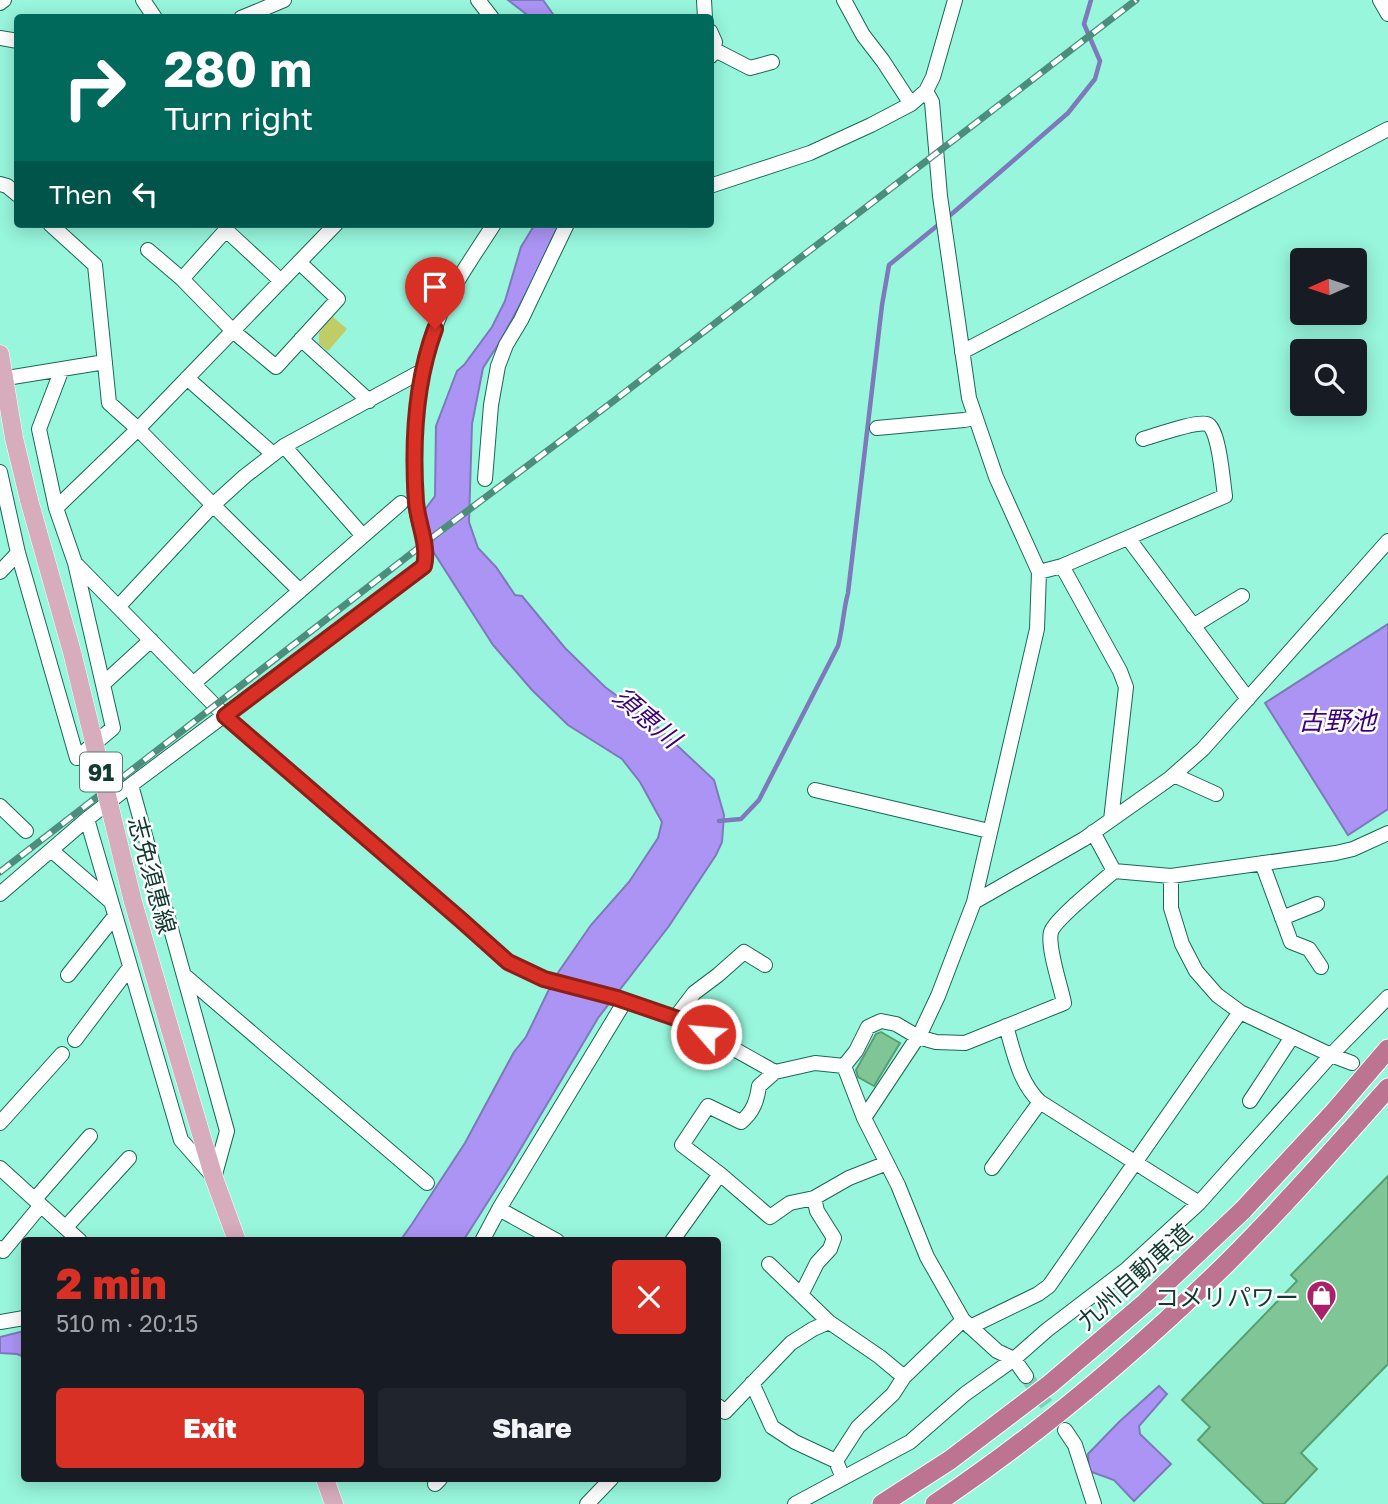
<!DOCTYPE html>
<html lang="en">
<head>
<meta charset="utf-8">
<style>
  :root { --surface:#171b24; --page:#20242c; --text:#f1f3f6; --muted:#9ea1a6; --accent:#d93025 }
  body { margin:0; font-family:"Golos Text","Noto Sans JP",sans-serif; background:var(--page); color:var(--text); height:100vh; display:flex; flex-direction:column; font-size:26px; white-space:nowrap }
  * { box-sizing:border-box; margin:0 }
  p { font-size:23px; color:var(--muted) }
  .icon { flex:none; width:38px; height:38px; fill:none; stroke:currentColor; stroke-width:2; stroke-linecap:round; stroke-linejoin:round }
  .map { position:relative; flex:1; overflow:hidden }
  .side { position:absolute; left:21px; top:1237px; width:700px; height:245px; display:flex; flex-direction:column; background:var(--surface); border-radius:7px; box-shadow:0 4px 18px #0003 }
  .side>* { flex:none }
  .guide { position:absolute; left:14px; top:14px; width:700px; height:214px; border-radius:7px; box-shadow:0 4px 18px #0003; background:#00695c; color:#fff; overflow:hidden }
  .needle { width:46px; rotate:267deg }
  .buttons { position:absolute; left:1290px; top:248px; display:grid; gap:14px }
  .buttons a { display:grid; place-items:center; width:77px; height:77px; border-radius:7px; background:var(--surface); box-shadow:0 4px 18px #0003; font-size:35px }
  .pin { position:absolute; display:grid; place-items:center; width:60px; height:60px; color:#fff; margin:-72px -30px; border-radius:50% 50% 50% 0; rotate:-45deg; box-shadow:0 0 7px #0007 }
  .pin .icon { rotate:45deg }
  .me { position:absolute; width:77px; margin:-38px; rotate:297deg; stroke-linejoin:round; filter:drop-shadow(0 0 5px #0008) }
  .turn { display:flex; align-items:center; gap:24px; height:147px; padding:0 35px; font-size:32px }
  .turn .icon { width:91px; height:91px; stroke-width:2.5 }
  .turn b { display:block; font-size:49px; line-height:60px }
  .then { display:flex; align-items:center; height:66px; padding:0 35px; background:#0003; gap:14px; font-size:26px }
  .round { display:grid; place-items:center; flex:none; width:74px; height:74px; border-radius:7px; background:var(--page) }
  .summary { display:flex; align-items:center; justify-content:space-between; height:119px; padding:0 35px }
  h1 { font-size:42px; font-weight:800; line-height:52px; color:var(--accent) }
  .cta { display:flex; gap:14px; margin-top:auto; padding:14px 35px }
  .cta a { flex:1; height:80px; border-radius:7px; background:var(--accent); color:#fff; font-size:28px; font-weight:800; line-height:80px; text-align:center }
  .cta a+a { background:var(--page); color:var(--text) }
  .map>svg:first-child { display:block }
</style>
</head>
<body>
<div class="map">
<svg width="1388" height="1504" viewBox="0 0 1388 1504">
  <rect width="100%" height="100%" fill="#97f6dc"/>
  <path fill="#c1cc66" d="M 332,316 L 347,329 L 328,351 L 319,344 L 319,333 Z"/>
  <path fill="#ac94f5" stroke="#7e79ba" stroke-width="2" d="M 508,0 L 543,0 L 555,17 L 530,17 Z
    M 535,224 L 559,224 L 531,284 L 501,340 L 483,368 L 472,424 L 469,522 L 478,548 L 496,567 L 515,595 L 522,596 L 565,648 L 605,687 L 651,721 L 714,780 L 724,815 L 722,842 L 716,855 L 669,926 L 598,1018 L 508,1170 L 463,1241 L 400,1241 L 412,1224 L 465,1143 L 514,1052 L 526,1037 L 555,977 L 591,925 L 629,882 L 658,838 L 662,822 L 640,782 L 622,759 L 568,725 L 532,690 L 493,645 L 431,548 L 424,511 L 435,496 L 436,426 L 457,371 L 464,365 L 492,327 L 505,301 L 521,247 Z
    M 1388,624 L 1388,809 L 1348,835 L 1265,703 Z
    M 24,1331 L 24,1357 L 17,1354 L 0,1353 L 0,1337 Z
    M 1159,1386 L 1167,1394 L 1139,1426 L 1140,1434 L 1171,1464 L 1134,1501 L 1114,1480 L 1089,1471 L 1088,1454 L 1119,1422 Z"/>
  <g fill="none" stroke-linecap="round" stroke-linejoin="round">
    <path stroke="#7e79ba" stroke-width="4.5" d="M 719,821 L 741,819 L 759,800 L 838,646 C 843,628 843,611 848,593 L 882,305 L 889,265 L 954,212 L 1068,113 L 1095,79 L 1100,61 L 1084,24 L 1091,0"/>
  </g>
  <path fill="#7fc596" stroke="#589e71" stroke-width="2" d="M 881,1032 L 900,1043 L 874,1086 L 858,1077 L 856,1070 L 876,1034 Z
    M 1388,1176 L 1388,1364 L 1301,1453 L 1317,1469 L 1284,1504 L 1264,1504 L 1198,1440 L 1210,1427 L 1182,1400 L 1297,1281 L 1291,1275 Z"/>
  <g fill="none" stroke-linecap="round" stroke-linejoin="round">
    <path stroke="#7cd1ba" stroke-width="14" stroke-dasharray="14 7" stroke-linecap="butt" d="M 1026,1376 L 1065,1430"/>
    <defs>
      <path id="minor" d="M 143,0 L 155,18
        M 478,0 L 492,18
        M 704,0 L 705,18
        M 844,0 L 863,35 L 883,61 L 911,104
        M 1380,0 L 1388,14
        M 0,3 L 4,0
        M 241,18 L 284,0
        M 710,31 L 715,42 L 711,56
        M 0,38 L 18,41
        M 713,49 L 750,68 L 772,62
        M 0,184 L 7,186 L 18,195
        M 710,186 L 810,153 L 871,125 L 911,104 L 926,91 L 933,77 L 955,0
        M 50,224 L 95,265 L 109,403 L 138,429 L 213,505 L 300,591
        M 148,250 L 182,279 L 233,331 L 276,367 L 338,299 L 299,262
        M 182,279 L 226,230 L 281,281
        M 301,339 L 369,401
        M 962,352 L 1388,129
        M 187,378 L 273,454
        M 0,379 L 105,362
        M 877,428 L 964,420 L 975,418
        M 284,446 L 363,536
        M 0,472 L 18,553 L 77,758 L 113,728 L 75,563 L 56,508 L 39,429 L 62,369
        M 485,479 L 491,405 L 498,366 L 506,345 L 521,320 L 567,224
        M 56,508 L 138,429 L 336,224
        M 1128,538 L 1248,699
        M 75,563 L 225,716 L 461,920 L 508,962 L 544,979 L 617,998 L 684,1021 L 775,1072 L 815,1063 L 844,1066 L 864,1118 L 898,1185 L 927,1257 L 963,1320 L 997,1351 L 1014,1359 L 1026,1376
        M 1062,566 L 1225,496 C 1223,483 1219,427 1207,424 C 1195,421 1157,435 1143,439
        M 0,572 L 18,553
        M 1039,572 L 1062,566 L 1120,671 L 1126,687 L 1111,820
        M 118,607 L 213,505 L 245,476 L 284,446 L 422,371
        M 1193,626 L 1242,596
        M 194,683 L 401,503
        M 103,684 L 151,640
        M 1174,775 L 1216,794
        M 131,785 L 227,1131 L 214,1178
        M 815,790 L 989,831
        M 0,806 L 26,831
        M 87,819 L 181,1140 L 211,1174
        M 1093,832 L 1114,871 L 1171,876 L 1336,853 L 1353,849 L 1388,833
        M 51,850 L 110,901
        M 1262,863 L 1291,942 L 1309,949 L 1321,967
        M 1171,876 L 1171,908 L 1182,944 L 1196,971 L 1217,995 L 1240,1012 L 1331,1055 L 1352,1063
        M 0,894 L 87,819 L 131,785 L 424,566 C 428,548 421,532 417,514 C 415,502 414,488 414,476 C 414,423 418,366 439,317 C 453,284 475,254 494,224
        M 974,902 L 1084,839 L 1169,779 L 1203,749 L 1388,541
        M 1282,918 L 1317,904
        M 68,975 L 115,916
        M 184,975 L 427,1183
        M 675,1018 L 694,993 L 718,975 L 744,952 L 765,965
        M 1006,1026 C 1014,1053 1019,1082 1040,1102 L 1199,1203
        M 75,1040 L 130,967
        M 844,1066 L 856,1051 L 868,1027 L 881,1021 L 896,1024 L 918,1037 L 936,1042 L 965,1043 L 1064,1003 C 1061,987 1047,947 1051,932 C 1055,919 1101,883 1114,871
        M 775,1072 L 759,1086 C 757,1101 753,1112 741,1122 L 708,1106 L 682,1145 L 720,1174 L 770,1217 L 790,1203 L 814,1198 L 849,1178 L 887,1163
        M 1250,1101 L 1292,1037
        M 864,1118 L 921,1032 L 938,996 L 974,902 L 1037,629 L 1039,572 L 996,477 L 969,398 L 940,196 L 932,102 L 926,91
        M 0,1123 L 62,1054
        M 0,1168 L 80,1241
        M 992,1168 L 1040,1102
        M 35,1199 L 90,1136
        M 499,1209 L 557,1241
        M 66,1227 L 129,1158
        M 482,1241 L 499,1209 L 625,1001
        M 672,1241 L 720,1174
        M 0,1248 L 3,1251 L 37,1210
        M 769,1264 L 829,1322 L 880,1357 L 904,1377 L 963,1320
        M 801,1295 L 817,1263 L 830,1249 L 834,1238 L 817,1211 L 814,1198
        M 0,1322 L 24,1318
        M 970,1327 L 1038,1294 L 1049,1286 L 1240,1012
        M 752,1383 L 772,1427 L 795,1442 L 836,1461
        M 718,1406 L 725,1412 L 791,1343 L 813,1329 L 829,1322
        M 1065,1430 L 1075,1445 L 1094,1504
        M 843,1478 L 836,1461 L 858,1427 L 893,1394 L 904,1377
        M 435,1484 L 440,1479
        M 587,1504 L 611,1479
        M 795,1504 L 910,1442 L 965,1394 L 1014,1359 L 1047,1330 L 1127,1269 L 1199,1203 L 1331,1055 L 1388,997"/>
      <path id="major" d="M 0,354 L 14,438 L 29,500
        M 174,1043 L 214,1178 L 237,1241
        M 325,1479 L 334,1504"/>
      <path id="highway" d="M 882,1504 L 950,1460 L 1050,1384 L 1145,1303 L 1243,1210 L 1334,1112 L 1388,1049
        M 935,1504 C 1039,1434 1136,1352 1226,1264 C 1282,1208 1335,1148 1388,1088"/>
    </defs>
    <use href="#minor" stroke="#196856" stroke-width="16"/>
    <use href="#major" stroke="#fff" stroke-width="19"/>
    <use href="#highway" stroke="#fff" stroke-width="21"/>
    <use href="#minor" stroke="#fff" stroke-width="14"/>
    <use href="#major" stroke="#d7acbd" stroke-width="18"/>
    <use href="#highway" stroke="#bc7491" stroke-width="19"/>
    <defs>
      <path id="rail" d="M 0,872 L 430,539 L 611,403 L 1136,0"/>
    </defs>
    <use href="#rail" stroke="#4c8d7c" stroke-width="7"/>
    <use href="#rail" stroke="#fff" stroke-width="4.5" stroke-dasharray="13" stroke-linecap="butt"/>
    <defs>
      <path id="major-bridge" d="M 29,500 L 72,652 L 133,902 L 174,1043"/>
    </defs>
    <use href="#major-bridge" stroke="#fff" stroke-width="19" stroke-linecap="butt"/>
    <use href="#major-bridge" stroke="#d7acbd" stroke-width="18"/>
  </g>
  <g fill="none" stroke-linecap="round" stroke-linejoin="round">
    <defs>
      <path id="route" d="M 435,329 C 415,383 412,445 416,502 C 418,524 429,545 424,566 L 225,716 L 461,920 L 508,962 L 544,979 L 617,998 L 684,1021 L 706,1034"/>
    </defs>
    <use href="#route" stroke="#8d1f18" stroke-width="18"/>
    <use href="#route" stroke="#d93025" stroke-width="12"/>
  </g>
  <defs>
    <symbol id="shop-pin" viewBox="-11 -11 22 30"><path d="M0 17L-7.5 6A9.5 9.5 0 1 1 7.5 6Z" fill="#a92168" stroke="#fff"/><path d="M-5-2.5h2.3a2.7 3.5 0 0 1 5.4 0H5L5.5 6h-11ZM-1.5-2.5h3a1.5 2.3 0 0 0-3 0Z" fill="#fff"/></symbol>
  </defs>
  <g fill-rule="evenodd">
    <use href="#shop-pin" x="1304" y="1278" width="35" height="47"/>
  </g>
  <g text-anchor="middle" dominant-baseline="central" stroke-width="5" stroke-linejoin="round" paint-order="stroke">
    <rect fill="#fff" stroke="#58766f" stroke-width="2" x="80" y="752.5" width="42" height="39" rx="5"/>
    <g font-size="23" font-weight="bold" fill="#113b31">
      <text x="101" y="772">91</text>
    </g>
    <g font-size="24" fill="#113b31" stroke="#fff">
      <text transform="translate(153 875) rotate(75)">志免須恵線</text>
      <text transform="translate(1134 1276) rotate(-42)">九州自動車道</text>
    </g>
    <g font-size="24" fill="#113b31" stroke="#fff" text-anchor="end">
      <text x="1299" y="1296">コメリパワー</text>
    </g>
    <g font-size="26" font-style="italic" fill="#3c037c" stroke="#fff">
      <text transform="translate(647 717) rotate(40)">須恵川</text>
      <text x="1337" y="720">古野池</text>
    </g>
  </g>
</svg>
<div class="buttons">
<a><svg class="needle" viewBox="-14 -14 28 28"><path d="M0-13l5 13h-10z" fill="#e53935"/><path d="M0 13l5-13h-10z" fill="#9ea1a6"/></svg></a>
<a><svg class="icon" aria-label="search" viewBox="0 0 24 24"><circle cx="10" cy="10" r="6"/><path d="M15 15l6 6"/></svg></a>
</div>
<div class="pin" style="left:435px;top:329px;background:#d93025"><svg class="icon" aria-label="arrive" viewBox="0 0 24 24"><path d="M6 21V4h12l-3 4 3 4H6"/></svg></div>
<svg class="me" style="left:706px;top:1034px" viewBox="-20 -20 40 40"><circle r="17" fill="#d93025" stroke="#fff" stroke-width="3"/><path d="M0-11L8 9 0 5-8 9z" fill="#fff"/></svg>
<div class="guide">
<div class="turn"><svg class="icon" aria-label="right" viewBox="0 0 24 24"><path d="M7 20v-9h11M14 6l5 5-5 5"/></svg><div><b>280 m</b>Turn right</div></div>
<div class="then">Then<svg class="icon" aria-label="left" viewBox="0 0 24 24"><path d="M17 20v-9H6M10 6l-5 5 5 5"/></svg></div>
</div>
<section class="side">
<div class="summary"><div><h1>2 min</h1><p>510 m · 20:15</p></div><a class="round" style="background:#d93025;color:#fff"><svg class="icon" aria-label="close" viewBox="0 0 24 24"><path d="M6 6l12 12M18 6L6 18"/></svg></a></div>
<div class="cta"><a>Exit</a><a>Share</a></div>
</section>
</div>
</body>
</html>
